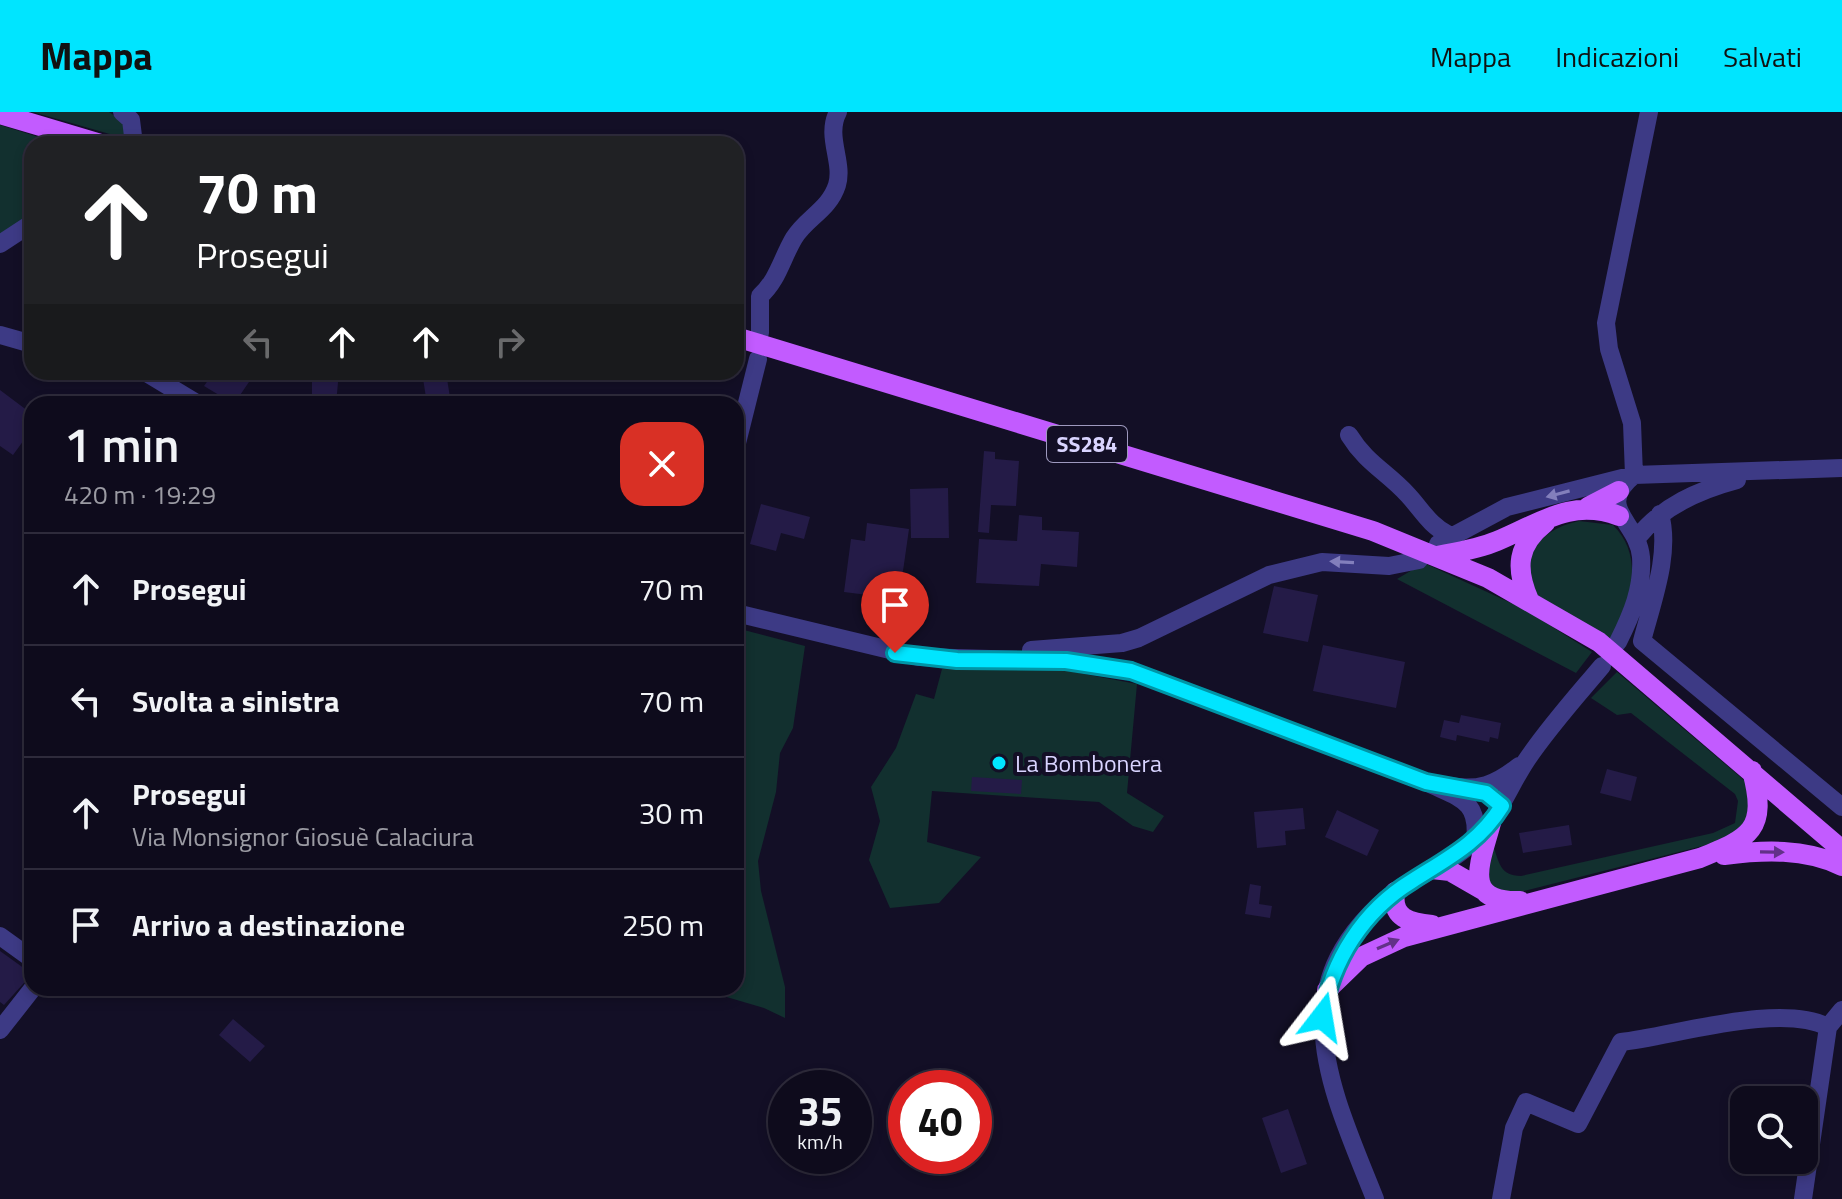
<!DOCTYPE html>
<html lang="it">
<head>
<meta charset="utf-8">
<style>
  :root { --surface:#0e0b1c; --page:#171425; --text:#f1f3f6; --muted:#9b9ba3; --line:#2e2b3b; --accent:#00e5ff }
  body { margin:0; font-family:"Titillium Web",sans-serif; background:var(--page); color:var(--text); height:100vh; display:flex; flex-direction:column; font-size:30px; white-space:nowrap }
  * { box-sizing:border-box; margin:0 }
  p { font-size:26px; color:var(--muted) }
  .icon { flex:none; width:44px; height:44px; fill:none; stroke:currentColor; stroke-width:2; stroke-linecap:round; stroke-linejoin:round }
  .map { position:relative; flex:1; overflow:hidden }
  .panel { position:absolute; left:24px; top:284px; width:720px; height:600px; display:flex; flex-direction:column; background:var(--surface); border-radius:24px; box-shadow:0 4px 12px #0003,0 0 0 2px var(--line) }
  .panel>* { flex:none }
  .banner { position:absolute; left:24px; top:24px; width:720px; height:244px; border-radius:24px; box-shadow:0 4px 12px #0003,0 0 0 2px var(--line); background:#202124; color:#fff; overflow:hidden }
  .buttons { position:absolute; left:1730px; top:974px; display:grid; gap:16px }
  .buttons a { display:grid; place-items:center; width:88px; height:88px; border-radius:16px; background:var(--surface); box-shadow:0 4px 12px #0003,0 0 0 2px var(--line); font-size:40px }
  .speed { position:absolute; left:768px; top:958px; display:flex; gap:16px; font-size:40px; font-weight:700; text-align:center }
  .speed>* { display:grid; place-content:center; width:104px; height:104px; border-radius:50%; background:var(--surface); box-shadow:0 4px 12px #0003,0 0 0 2px var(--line); line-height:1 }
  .speed small { font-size:20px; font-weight:400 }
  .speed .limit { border:12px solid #d22; background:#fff; color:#111 }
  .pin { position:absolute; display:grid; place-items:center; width:68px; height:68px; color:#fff; margin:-82px -34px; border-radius:50% 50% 50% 0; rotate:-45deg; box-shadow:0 0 8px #0007 }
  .pin .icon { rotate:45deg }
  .me { position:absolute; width:88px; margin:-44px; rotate:14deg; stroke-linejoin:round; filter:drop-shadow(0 0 6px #0008) }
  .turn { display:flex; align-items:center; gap:28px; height:168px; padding:0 40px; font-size:36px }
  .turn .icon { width:104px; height:104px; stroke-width:2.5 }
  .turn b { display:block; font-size:56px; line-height:68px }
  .lanes { display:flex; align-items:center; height:76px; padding:0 40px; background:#0003; justify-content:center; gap:40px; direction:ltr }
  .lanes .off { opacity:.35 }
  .round { display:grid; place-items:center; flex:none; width:84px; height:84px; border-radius:24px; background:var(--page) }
  .overview { display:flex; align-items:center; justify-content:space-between; height:136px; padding:0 40px }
  h1 { font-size:48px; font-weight:600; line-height:60px }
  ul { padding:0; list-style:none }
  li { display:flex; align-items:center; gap:24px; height:112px; padding:0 40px; border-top:2px solid var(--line) }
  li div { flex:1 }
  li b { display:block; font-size:30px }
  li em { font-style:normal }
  header { display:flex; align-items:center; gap:48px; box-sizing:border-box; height:112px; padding:0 40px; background:var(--accent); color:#111 }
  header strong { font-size:38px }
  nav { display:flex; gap:44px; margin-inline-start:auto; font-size:28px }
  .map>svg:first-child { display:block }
</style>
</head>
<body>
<header>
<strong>Mappa</strong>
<nav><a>Mappa</a><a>Indicazioni</a><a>Salvati</a></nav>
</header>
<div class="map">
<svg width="1842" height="1087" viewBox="0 0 1842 1087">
  <rect width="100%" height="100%" fill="#130f26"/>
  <path fill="#12302f" d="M 33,0 L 109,0 L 122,9 L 127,27 Z
    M 0,13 L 61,32 L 32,32 L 32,104 L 0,125 Z
    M 1579,409 L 1613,413 C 1646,446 1630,492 1610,528 L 1535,482 L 1525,446 C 1541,425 1553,415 1579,409 Z
    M 1424,451 L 1524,497 L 1592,540 L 1576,561 L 1397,467 Z
    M 740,517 L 805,534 L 793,616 L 780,641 L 776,680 L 758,749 L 761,779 L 785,875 L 785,906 L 764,896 L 696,876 L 736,876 L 736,524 Z
    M 942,557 L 1063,558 L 1137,572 L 1127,681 L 1164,704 L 1153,720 L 1133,714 L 1099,690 L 932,679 L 927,730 L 981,745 L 939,791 L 890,796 L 869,748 L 880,709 L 871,675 L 896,636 L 916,582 L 934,587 Z
    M 1617,560 L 1745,669 L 1750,679 L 1748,712 L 1730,727 L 1504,784 L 1485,768 L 1493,733 C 1499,750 1500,764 1521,764 L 1713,721 L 1735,711 L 1738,689 L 1735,682 L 1631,601 L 1617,603 L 1591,586 Z"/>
  <path fill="#241b47" d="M 214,260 L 241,260 L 251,267 L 234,292 L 204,274 Z
    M 312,260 L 339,260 L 336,292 L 312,292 Z
    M 422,260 L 446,260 L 451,292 L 427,292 Z
    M 0,278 L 32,302 L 32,317 L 13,343 L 0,334 Z
    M 984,339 L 995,340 L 995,347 L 1019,349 L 1016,394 L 991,393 L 989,421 L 978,420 Z
    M 948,376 L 949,426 L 911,426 L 910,377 Z
    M 761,392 L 810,405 L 804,427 L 781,421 L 776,439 L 750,432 Z
    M 1019,403 L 1042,405 L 1042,418 L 1079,420 L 1077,455 L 1041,452 L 1039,474 L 976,471 L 979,427 L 1017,429 Z
    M 867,411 L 909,417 L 899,487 L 844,480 L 851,427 L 865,429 Z
    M 1274,474 L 1318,483 L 1308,530 L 1263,521 Z
    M 1323,533 L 1405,550 L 1396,596 L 1313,579 Z
    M 1461,603 L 1501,611 L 1498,627 L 1490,625 L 1489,630 L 1457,623 L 1456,629 L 1440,625 L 1444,608 L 1459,611 Z
    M 1607,657 L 1637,665 L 1631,689 L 1600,681 Z
    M 972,665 L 1022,668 L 1021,682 L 971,679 Z
    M 1303,696 L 1305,717 L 1285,719 L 1286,733 L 1257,736 L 1254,700 Z
    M 1337,698 L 1379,718 L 1367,744 L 1325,725 Z
    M 1569,713 L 1572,733 L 1523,741 L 1519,721 Z
    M 1250,772 L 1261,774 L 1259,792 L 1272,794 L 1270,806 L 1245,802 Z
    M 0,839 L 32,862 L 4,893 L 0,890 Z
    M 233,907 L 265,934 L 250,950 L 219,923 Z
    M 1288,997 L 1307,1052 L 1281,1061 L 1262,1006 Z"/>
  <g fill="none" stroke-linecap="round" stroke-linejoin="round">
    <path stroke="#3d3a85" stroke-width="18" d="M 122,0 L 131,8 L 134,32
      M 0,132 L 32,111
      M 760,221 L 760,184 C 778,168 782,146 794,126 C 806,106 829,98 837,73 C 844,50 825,24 838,0
      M 0,223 L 32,232
      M 145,260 L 198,292
      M 1349,323 C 1367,352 1386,359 1408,383 C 1422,398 1429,413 1449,423
      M 736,335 L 758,247
      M 1660,402 C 1671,442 1652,490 1642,529 L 1842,695
      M 1637,426 C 1662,394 1699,378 1737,368
      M 1438,432 L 1507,395 L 1634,363 L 1632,311 L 1609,237 L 1606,211 L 1649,0
      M 736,501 L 919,545 L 1066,549 L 1131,559 L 1426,670 C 1458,686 1480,687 1475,729
      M 1618,530 C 1632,502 1643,476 1641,445 C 1638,409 1594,396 1634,363 L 1842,356
      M 1031,538 L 1122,531 L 1139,526 L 1269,463 L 1322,450 L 1389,454 L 1419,448
      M 1448,674 C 1479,679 1495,673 1519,654
      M 0,824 L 32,847
      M 0,918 L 33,876
      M 1375,1087 C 1330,974 1277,871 1396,779 C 1422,760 1455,750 1477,726 C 1499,703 1509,675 1526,649 C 1548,616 1576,585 1602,554
      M 1501,1087 L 1514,1016 L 1526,990 L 1578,1012 L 1621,930 C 1674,924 1780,890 1828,915
      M 1803,1087 L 1828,915 L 1842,898"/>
    <path stroke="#c25bff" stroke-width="20" d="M 0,2 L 101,32
      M 736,225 L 1373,419 L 1488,466 L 1599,530 L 1842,738
      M 1588,395 L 1619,379
      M 1437,444 C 1458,440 1478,437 1497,429 C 1540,411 1572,386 1619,404
      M 1529,488 C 1515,456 1517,433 1545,411
      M 1491,711 C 1481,749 1460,791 1520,789
      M 1724,743 C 1763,738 1805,736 1842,754
      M 1432,757 L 1450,759 L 1483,778
      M 1395,780 C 1391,806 1410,811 1432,813
      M 1327,878 L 1361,845 L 1404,825 L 1700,746 C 1750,726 1768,718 1752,659"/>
  </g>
  <defs><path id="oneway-solid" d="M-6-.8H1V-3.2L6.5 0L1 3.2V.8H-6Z" transform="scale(2)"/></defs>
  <g fill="#837fbc">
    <use href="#oneway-solid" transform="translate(1558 382) rotate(165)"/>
    <use href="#oneway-solid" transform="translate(1342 450) rotate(-177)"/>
  </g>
  <g fill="#623188">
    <use href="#oneway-solid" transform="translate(1772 740) rotate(1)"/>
    <use href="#oneway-solid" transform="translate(1388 832) rotate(-23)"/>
  </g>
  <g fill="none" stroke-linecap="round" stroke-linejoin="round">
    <defs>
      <path id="route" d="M 895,541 L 957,548 L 1066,549 L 1131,559 L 1426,670 L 1486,681 L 1502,694 C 1479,731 1448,746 1412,769 C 1363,799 1332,848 1322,905"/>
    </defs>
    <use href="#route" stroke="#0095a6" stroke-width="20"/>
    <use href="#route" stroke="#00e5ff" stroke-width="14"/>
  </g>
  <circle fill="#00e5ff" stroke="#130f26" stroke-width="3" cx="999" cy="651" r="8"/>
  <g text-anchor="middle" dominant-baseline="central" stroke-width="8" stroke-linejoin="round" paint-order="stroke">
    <rect fill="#130f26" stroke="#9e99be" stroke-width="2" x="1047" y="314" width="80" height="36" rx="6"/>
    <g font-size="22" font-weight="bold" fill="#d9d4ff">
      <text x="1087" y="332">SS284</text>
    </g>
    <g font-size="24" fill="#d9d4ff" stroke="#130f26" text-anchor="start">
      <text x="1015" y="651">La Bombonera</text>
    </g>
  </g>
</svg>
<div class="buttons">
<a><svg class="icon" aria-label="search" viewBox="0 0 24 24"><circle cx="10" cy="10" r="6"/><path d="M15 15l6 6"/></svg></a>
</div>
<div class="speed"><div>35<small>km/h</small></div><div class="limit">40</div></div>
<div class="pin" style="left:895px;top:541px;background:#d93025"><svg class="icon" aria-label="arrive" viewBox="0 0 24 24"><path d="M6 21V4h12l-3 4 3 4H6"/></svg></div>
<svg class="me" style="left:1322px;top:905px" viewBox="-20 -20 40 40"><path d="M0-17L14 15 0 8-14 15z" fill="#00e5ff" stroke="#fff" stroke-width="4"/></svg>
<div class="banner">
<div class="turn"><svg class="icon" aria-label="ahead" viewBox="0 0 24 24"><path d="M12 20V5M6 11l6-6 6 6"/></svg><div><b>70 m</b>Prosegui</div></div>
<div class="lanes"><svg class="icon off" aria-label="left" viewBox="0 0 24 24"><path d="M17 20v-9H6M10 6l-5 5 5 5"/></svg><svg class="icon" aria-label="ahead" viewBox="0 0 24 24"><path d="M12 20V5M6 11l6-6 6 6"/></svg><svg class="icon" aria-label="ahead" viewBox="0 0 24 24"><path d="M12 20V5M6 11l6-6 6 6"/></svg><svg class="icon off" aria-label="right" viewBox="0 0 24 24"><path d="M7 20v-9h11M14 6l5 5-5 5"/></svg></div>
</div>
<section class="panel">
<div class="overview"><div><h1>1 min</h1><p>420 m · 19:29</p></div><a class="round" style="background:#d93025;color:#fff"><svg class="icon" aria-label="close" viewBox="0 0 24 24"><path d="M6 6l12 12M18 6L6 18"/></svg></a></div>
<ul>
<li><svg class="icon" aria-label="ahead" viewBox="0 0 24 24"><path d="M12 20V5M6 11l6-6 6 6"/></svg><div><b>Prosegui</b></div><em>70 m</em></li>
<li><svg class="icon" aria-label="left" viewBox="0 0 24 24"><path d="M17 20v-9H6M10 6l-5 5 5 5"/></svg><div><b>Svolta a sinistra</b></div><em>70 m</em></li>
<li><svg class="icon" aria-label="ahead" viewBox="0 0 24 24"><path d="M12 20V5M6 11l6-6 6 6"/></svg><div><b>Prosegui</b><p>Via Monsignor Giosuè Calaciura</p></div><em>30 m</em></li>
<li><svg class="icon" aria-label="arrive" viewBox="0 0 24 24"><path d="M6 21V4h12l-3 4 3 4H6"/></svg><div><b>Arrivo a destinazione</b></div><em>250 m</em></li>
</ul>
</section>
</div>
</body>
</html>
